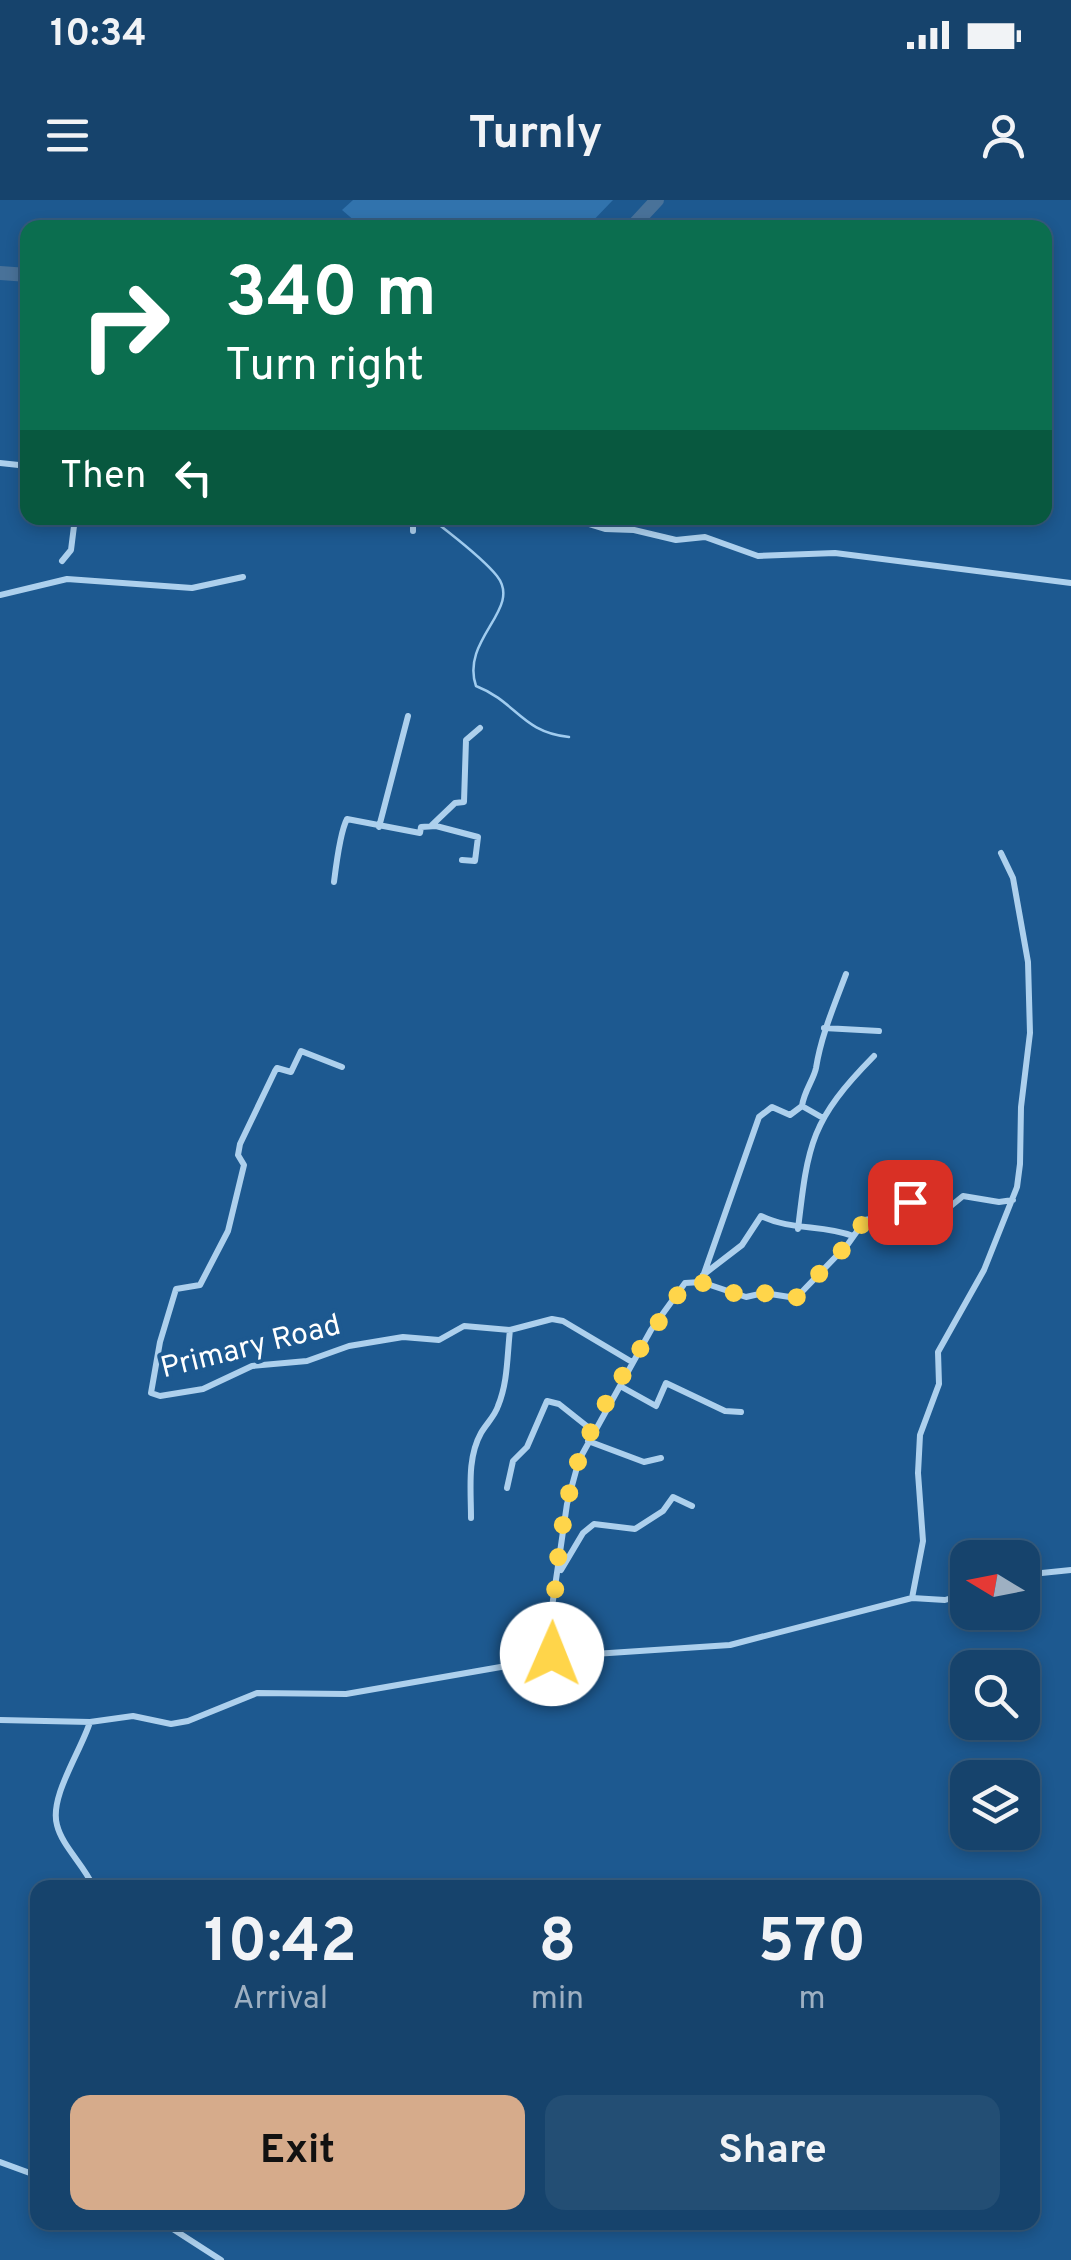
<!DOCTYPE html>
<html lang="en">
<head>
<meta charset="utf-8">
<style>
  :root { --surface:#16436c; --page:#234e74; --text:#f1f3f6; --muted:#9eb0c2; --line:#355c7f; --accent:#d6ab8b }
  body { margin:0; font-family:Overpass,sans-serif; background:var(--page); color:var(--text); height:100vh; display:flex; flex-direction:column; font-size:38px; white-space:nowrap }
  * { box-sizing:border-box; margin:0 }
  p { font-size:32px; color:var(--muted) }
  .icon { flex:none; width:55px; height:55px; fill:none; stroke:currentColor; stroke-width:2; stroke-linecap:round; stroke-linejoin:round }
  .map { position:relative; flex:1; overflow:hidden }
  .sheet { position:absolute; left:30px; top:1680px; width:1010px; height:350px; display:flex; flex-direction:column; background:var(--surface); border-radius:20px; box-shadow:0 5px 15px #0003,0 0 0 2px var(--line) }
  .sheet>* { flex:none }
  .banner { position:absolute; left:20px; top:20px; width:1032px; height:305px; border-radius:20px; box-shadow:0 5px 15px #0003,0 0 0 2px var(--line); background:#0b6e4f; color:#fff; overflow:hidden }
  .needle { width:65px; rotate:280deg }
  .fabs { position:absolute; left:950px; top:1340px; display:grid; gap:20px }
  .fabs a { display:grid; place-items:center; width:90px; height:90px; border-radius:20px; background:var(--surface); box-shadow:0 5px 15px #0003,0 0 0 2px var(--line); font-size:50px }
  .pin { position:absolute; display:grid; place-items:center; width:85px; height:85px; color:#fff; margin:-42px; border-radius:20px; box-shadow:0 5px 15px #0006 }
  .me { position:absolute; width:110px; margin:-55px; rotate:1deg; stroke-linejoin:round; filter:drop-shadow(0 0 8px #0008) }
  .turn { display:flex; align-items:center; gap:35px; height:210px; padding:0 40px; font-size:45px }
  .turn .icon { width:130px; height:130px; stroke-width:2.5 }
  .turn b { display:block; font-size:70px; line-height:85px }
  .then { display:flex; align-items:center; height:95px; padding:0 40px; background:#0003; gap:20px; font-size:38px }
  .eta { display:flex; justify-content:space-evenly; align-items:center; height:170px; text-align:center }
  .eta b { font-size:60px; font-weight:700; line-height:70px }
  .button { display:flex; gap:20px; margin-top:auto; padding:20px 40px }
  .button a { flex:1; height:115px; border-radius:20px; background:var(--accent); color:#111; font-size:40px; font-weight:700; line-height:115px; text-align:center }
  .button a+a { background:var(--page); color:var(--text) }
  .status { display:flex; justify-content:space-between; align-items:center; height:70px; padding:0 50px; background:var(--surface); direction:ltr }
  .status svg { height:28px; fill:currentColor }
  header { display:flex; justify-content:space-between; align-items:center; height:130px; padding:0 40px; background:var(--surface); font-size:45px; font-weight:700 }
  .map>svg:first-child { display:block }
</style>
</head>
<body>
<div class="status"><b>10:34</b><svg viewBox="0 0 49 12"><path d="M0 12V9h3v3zM5 12V6h3v6zM10 12V3h3v9zM15 12V0h3v12zM26 1h20v11H26zM47 4h2v5h-2z"/></svg></div>
<header><svg class="icon" aria-label="menu" viewBox="0 0 24 24"><path d="M4 6h16M4 12h16M4 18h16"/></svg>Turnly<svg class="icon" aria-label="person" viewBox="0 0 24 24"><circle cx="12" cy="8" r="4"/><path d="M4 21q1-7 8-7t8 7"/></svg></header>
<div class="map">
<svg width="1071" height="2060" viewBox="0 0 1071 2060">
  <rect width="100%" height="100%" fill="#1d5990"/>
  <path fill="#3173ad" d="M 353,0 L 613,0 L 587,27 L 363,28 L 342,10 Z"/>
  <g fill="none" stroke-linecap="round" stroke-linejoin="round">
    <path stroke="#a0ccef" stroke-width="2.5" d="M 431,318 C 451,335 480,355 497,376 C 523,409 460,439 476,486 C 517,502 521,532 569,537"/>
    <path stroke="#497299" stroke-width="14" d="M 631,28 L 657,0
      M 0,73 L 28,75"/>
    <path stroke="#add0ed" stroke-width="6" d="M 0,263 L 28,266
      M 413,318 L 413,331
      M 481,318 L 491,318
      M 509,318 L 537,321 L 558,318
      M 569,318 L 605,329 L 634,330 L 676,340 L 705,337 L 758,356 L 835,353 L 1071,383
      M 62,361 L 71,350 L 75,318
      M 0,395 L 67,379 L 192,388 L 243,377
      M 432,625 L 455,603 L 464,602 L 466,540 L 480,528
      M 379,627 L 408,516
      M 334,682 C 336,666 340,632 347,619 L 420,633 L 421,627 L 436,626 L 478,637 L 475,661 L 462,660
      M 824,828 L 879,831
      M 342,867 L 301,851 L 291,872 L 277,868 L 275,871 L 240,944 L 238,955 L 244,965 L 228,1031 L 200,1085 L 176,1089 L 160,1142 L 151,1193 L 160,1196 L 203,1189 L 252,1166 L 307,1161 L 349,1146 L 403,1137 L 439,1140 L 464,1126 L 510,1130
      M 802,906 C 804,891 814,879 816,868 C 821,836 834,806 846,774
      M 798,1029 C 808,943 811,920 874,856
      M 703,1075 L 742,1045 L 761,1016 C 792,1031 822,1024 853,1036
      M 701,1082 L 759,917 L 772,907 L 790,915 L 802,906 L 823,918
      M 620,1186 L 656,1206 L 666,1183 L 725,1211 L 741,1212
      M 588,1241 L 644,1262 L 661,1258
      M 507,1288 L 513,1261 L 527,1247 L 547,1201 L 559,1204 L 593,1231
      M 471,1318 C 471,1289 467,1258 481,1233 C 486,1224 495,1216 498,1206 C 508,1182 507,1156 510,1130 L 552,1119 L 563,1121 L 632,1162
      M 561,1370 L 583,1333 L 594,1324 L 635,1329 L 663,1311 L 673,1297 L 692,1306
      M 1022,1375 L 1071,1370
      M 912,1398 L 923,1341 L 918,1273 L 920,1235 L 939,1184 L 938,1152 L 984,1070 L 1017,987 L 1020,964 L 1021,907 L 1030,833 L 1028,762 L 1013,678 L 1001,653
      M 555,1458 L 551,1414 L 567,1304 L 579,1260 L 651,1130 L 685,1083 L 701,1082 L 746,1097 L 764,1093 L 796,1098 L 848,1044 L 865,1020 L 900,1013 L 904,1003 L 910,1003 L 946,1010 L 963,996 L 999,1002 L 1013,1000
      M 0,1520 L 90,1522 L 133,1516 L 171,1524 L 188,1521 L 257,1493 L 346,1494 L 564,1456 L 730,1445 L 912,1398 L 945,1400 L 968,1393
      M 90,1522 C 81,1551 49,1597 57,1625 C 62,1646 84,1665 93,1686
      M 0,1962 L 38,1976
      M 162,2022 L 221,2060"/>
  </g>
  <g fill="none" stroke-linecap="round" stroke-linejoin="round">
    <path stroke="#ffd54a" stroke-width="18" stroke-dasharray="0 32.4" d="M 552,1454 C 554,1391 558,1323 578,1262 C 598,1204 651,1134 686,1083 L 700,1082 L 746,1097 L 764,1093 L 796,1098 L 848,1044 L 865,1020 L 900,1013 L 904,1004 L 910,1002"/>
  </g>
  <g text-anchor="middle" dominant-baseline="central" stroke-width="8" stroke-linejoin="round" paint-order="stroke">
    <g font-size="30" fill="#fff" stroke="#1d5990">
      <text transform="translate(251 1148) rotate(-14)">Primary Road</text>
    </g>
  </g>
</svg>
<div class="fabs">
<a><svg class="needle" viewBox="-14 -14 28 28"><path d="M0-13l5 13h-10z" fill="#e53935"/><path d="M0 13l5-13h-10z" fill="#9eb0c2"/></svg></a>
<a><svg class="icon" aria-label="search" viewBox="0 0 24 24"><circle cx="10" cy="10" r="6"/><path d="M15 15l6 6"/></svg></a>
<a><svg class="icon" aria-label="layers" viewBox="0 0 24 24"><path d="M12 4l9 5-9 5-9-5zM3 14l9 5 9-5"/></svg></a>
</div>
<div class="pin" style="left:910px;top:1002px;background:#d93025"><svg class="icon" aria-label="arrive" viewBox="0 0 24 24"><path d="M6 21V4h12l-3 4 3 4H6"/></svg></div>
<svg class="me" style="left:552px;top:1454px" viewBox="-20 -20 40 40"><circle r="19" fill="#fff"/><path d="M0-13L10 11 0 6-10 11z" fill="#ffd54a"/></svg>
<div class="banner">
<div class="turn"><svg class="icon" aria-label="right" viewBox="0 0 24 24"><path d="M7 20v-9h11M14 6l5 5-5 5"/></svg><div><b>340 m</b>Turn right</div></div>
<div class="then">Then<svg class="icon" aria-label="left" viewBox="0 0 24 24"><path d="M17 20v-9H6M10 6l-5 5 5 5"/></svg></div>
</div>
<section class="sheet">
<div class="eta">
<div><b>10:42</b><p>Arrival</p></div>
<div><b>8</b><p>min</p></div>
<div><b>570</b><p>m</p></div>
</div>
<div class="button"><a>Exit</a><a>Share</a></div>
</section>
</div>
</body>
</html>
